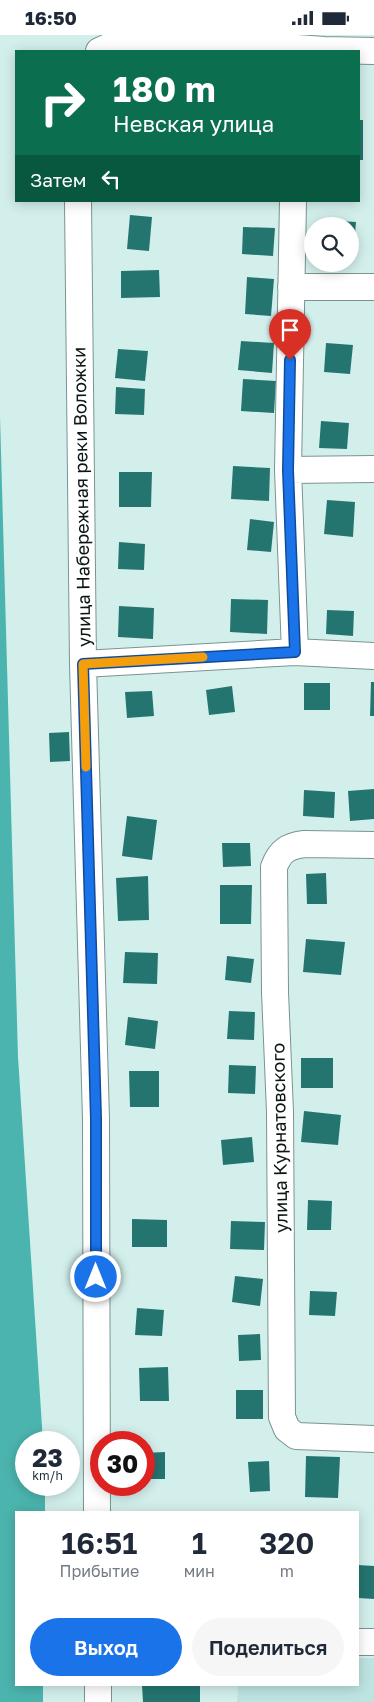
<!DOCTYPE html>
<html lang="ru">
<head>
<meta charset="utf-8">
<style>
  :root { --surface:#fff; --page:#f6f6f7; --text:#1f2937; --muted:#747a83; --accent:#1a73e8 }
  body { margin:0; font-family:"Golos Text",sans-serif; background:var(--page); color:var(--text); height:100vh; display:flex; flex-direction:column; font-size:19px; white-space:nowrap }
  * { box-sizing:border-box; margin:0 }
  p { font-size:16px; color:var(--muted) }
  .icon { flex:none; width:28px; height:28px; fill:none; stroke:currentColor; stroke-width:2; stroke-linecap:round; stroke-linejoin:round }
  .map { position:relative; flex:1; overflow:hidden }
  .details { position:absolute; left:15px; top:1476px; width:344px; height:175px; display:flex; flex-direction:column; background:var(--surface); border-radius:0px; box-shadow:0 2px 12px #0003 }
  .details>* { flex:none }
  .banner { position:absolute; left:15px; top:15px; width:345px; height:152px; border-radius:0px; box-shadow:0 2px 12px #0003; background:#0b6e4f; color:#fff; overflow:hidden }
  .controls { position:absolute; left:304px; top:182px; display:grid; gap:10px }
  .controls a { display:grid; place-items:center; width:55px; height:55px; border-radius:50%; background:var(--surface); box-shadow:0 2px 12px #0003; font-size:25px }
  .speed { position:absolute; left:15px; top:1396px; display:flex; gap:10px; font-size:25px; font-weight:700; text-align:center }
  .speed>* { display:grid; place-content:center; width:65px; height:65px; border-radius:50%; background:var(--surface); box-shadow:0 2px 12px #0003; line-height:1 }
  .speed small { font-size:12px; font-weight:400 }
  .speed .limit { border:8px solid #d22; background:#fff; color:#111 }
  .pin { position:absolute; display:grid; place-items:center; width:42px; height:42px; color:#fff; margin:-51px -21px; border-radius:50% 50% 50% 0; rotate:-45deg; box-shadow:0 0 5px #0007 }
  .pin .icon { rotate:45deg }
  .me { position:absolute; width:55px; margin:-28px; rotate:0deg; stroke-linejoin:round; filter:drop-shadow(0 0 4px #0008) }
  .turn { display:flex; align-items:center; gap:18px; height:105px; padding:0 15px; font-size:22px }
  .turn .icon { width:65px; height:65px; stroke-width:2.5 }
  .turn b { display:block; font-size:35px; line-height:42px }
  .then { display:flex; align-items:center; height:48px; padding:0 15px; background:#0003; gap:10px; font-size:19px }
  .eta { display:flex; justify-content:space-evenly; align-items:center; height:85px; text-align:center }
  .eta b { font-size:30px; font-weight:600; line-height:35px }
  .cta { display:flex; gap:10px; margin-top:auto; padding:10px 15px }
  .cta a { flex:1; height:58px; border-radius:30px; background:var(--accent); color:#fff; font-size:20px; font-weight:600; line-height:58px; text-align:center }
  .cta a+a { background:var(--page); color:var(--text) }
  .status { display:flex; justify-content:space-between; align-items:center; height:35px; padding:0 25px; background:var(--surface); direction:ltr }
  .status svg { height:14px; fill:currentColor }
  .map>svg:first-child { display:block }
</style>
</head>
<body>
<div class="status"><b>16:50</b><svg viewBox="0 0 49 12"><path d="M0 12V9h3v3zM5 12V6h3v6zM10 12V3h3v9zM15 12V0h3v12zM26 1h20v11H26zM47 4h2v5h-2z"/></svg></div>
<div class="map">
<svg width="374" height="1667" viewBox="0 0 374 1667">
  <rect width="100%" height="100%" fill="#d3efec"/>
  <path fill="#bee4e1" d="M 358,1623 L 374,1623 L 374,1667 L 237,1667 L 238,1650 L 358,1650 Z"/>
  <path fill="#4cb4ae" d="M 0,381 L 18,1022 L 43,1407 L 26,1408 L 26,1450 L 45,1450 L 45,1477 L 16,1478 L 16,1650 L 43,1650 L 43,1667 L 0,1667 Z"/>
  <path fill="#247570" d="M 359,85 L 363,85 L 363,125 L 359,125 Z
    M 130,180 L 152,182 L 149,216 L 127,214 Z
    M 324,185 L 356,187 L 353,223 L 350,223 L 350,191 L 324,191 Z
    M 243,192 L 275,193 L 273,221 L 242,219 Z
    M 159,235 L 160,262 L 121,263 L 121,236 Z
    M 247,242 L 274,244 L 271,281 L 245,279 Z
    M 241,306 L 274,308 L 272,338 L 238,335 Z
    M 326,308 L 353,310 L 350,339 L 324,337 Z
    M 118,314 L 148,316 L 145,346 L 115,343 Z
    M 243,344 L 276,346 L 274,378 L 241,376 Z
    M 116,352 L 145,354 L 144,380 L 115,379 Z
    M 321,386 L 349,388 L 347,414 L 319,413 Z
    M 233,431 L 270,433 L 269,466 L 231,464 Z
    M 119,437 L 152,437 L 151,472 L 119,472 Z
    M 327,465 L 355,467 L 353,502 L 324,499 Z
    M 250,484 L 274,487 L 271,517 L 247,515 Z
    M 119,507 L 145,509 L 144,535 L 118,534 Z
    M 231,564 L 268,565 L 267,599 L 230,597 Z
    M 119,571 L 154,573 L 153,604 L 118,602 Z
    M 327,575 L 354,576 L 353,601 L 326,599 Z
    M 371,647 L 374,647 L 374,681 L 370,681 Z
    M 304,648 L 330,648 L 330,675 L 304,675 Z
    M 232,651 L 235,677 L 209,680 L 206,655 Z
    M 152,656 L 154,681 L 127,683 L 125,657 Z
    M 69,697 L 70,726 L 50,727 L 49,698 Z
    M 374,754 L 374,784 L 350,786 L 348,756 Z
    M 304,755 L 335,757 L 334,783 L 303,781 Z
    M 127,781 L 157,785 L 152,825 L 122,821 Z
    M 222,808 L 250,808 L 251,831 L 223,832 Z
    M 326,838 L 327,869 L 307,869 L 306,839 Z
    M 148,841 L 149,885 L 118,886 L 116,843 Z
    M 220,850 L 252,850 L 251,889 L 220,889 Z
    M 306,904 L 345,907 L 341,940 L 303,937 Z
    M 125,917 L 158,918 L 157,949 L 123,948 Z
    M 227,921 L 254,924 L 251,948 L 225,945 Z
    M 229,976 L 255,977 L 254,1005 L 227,1004 Z
    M 128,982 L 158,986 L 155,1014 L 125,1010 Z
    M 301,1023 L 333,1023 L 333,1053 L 301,1053 Z
    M 229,1030 L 256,1031 L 255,1059 L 228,1058 Z
    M 129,1036 L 159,1036 L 159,1072 L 130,1072 Z
    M 304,1076 L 341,1080 L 338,1110 L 301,1107 Z
    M 252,1102 L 254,1127 L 223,1130 L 221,1105 Z
    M 308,1165 L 332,1166 L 331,1195 L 307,1195 Z
    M 132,1184 L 167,1185 L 167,1212 L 132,1212 Z
    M 231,1186 L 265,1187 L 264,1215 L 230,1214 Z
    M 235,1241 L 263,1244 L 260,1271 L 232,1267 Z
    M 310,1256 L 337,1257 L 335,1281 L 309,1280 Z
    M 137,1273 L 164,1275 L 162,1301 L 135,1300 Z
    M 260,1299 L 261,1325 L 239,1326 L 238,1300 Z
    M 168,1332 L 169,1366 L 140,1366 L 139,1333 Z
    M 236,1355 L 263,1355 L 263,1384 L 236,1384 Z
    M 165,1417 L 165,1444 L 144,1444 L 144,1418 Z
    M 306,1421 L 340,1422 L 338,1463 L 305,1462 Z
    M 269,1426 L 270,1456 L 250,1457 L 248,1427 Z
    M 358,1530 L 374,1531 L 374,1564 L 358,1563 Z
    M 142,1650 L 200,1650 L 200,1667 L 143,1667 Z"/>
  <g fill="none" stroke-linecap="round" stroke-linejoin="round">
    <defs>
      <path id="street" d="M 99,16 L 119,7 L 163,3 L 324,15 L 374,16
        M 78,166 L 83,629 L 96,1084 L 97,1478
        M 293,166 L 288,435 L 295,617
        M 291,252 L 374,252
        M 288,435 L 374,434
        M 83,629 L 295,617 L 374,621
        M 374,810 L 304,809 C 288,811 280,816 274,832 L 275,957 L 280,1077 L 282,1382 L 287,1394 L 296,1401 L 374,1404
        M 358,1607 L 374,1607
        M 98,1650 L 98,1667"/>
    </defs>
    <use href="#street" stroke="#7a9492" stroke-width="28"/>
    <use href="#street" stroke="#fff" stroke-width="26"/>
  </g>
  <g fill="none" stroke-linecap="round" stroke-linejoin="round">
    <defs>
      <path id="route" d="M 96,1242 L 96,1084 L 83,629 L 295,617 L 288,435 L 290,325"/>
    </defs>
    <use href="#route" stroke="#114b97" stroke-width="12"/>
    <use href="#route" stroke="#1a73e8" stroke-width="9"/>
    <path stroke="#f59e0b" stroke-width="9" d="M 86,732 L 83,629 L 203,622"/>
  </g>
  <g text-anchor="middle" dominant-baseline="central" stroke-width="4" stroke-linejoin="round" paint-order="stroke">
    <g font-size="18" fill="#0b1514" stroke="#fff">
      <text transform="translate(81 462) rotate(-91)">улица Набережная реки Воложки</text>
      <text transform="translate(279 1103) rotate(-91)">улица Курнатовского</text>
    </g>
  </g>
</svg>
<div class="controls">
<a><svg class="icon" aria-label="search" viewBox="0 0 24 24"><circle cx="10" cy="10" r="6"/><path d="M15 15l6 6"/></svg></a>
</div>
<div class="speed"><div>23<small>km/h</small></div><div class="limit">30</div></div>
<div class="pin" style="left:290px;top:325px;background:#d93025"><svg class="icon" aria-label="arrive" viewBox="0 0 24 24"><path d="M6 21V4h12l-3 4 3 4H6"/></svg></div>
<svg class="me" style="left:96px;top:1242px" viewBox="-20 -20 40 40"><circle r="17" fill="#1a73e8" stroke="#fff" stroke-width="3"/><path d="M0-11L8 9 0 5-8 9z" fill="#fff"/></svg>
<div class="banner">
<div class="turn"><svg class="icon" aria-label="right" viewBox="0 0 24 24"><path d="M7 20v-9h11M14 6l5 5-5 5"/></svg><div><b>180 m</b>Невская улица</div></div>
<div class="then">Затем<svg class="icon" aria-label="left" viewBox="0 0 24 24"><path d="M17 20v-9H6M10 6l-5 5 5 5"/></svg></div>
</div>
<section class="details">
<div class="eta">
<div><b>16:51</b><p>Прибытие</p></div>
<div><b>1</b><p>мин</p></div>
<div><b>320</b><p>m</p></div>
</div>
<div class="cta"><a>Выход</a><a>Поделиться</a></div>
</section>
</div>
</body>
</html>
